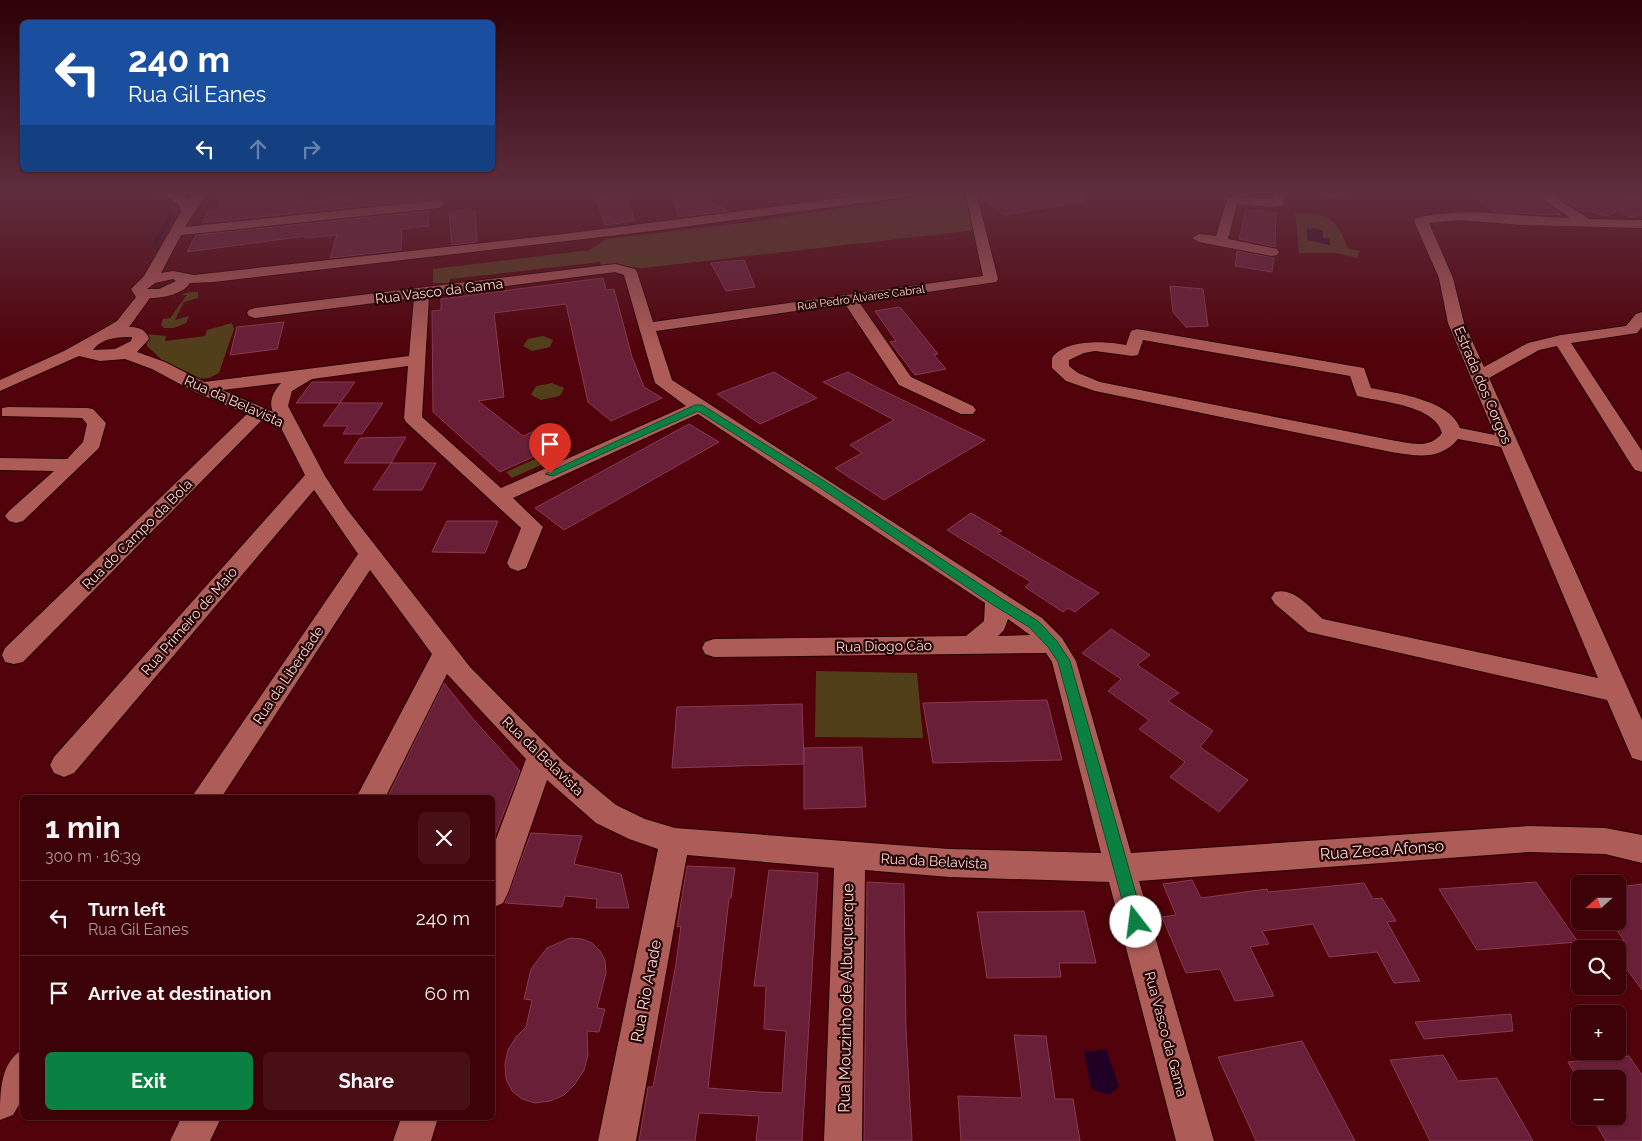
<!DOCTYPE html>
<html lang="en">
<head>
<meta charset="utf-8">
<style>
  :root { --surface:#3d0208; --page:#481016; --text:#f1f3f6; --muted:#ad979c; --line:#562429; --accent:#0b8043 }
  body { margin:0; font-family:Raleway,sans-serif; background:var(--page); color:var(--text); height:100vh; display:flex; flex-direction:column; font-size:19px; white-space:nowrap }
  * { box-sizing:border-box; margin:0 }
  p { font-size:16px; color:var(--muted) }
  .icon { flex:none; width:28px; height:28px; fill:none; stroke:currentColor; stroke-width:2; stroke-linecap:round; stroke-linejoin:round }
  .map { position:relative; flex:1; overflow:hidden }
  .sheet { position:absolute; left:20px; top:795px; width:475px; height:325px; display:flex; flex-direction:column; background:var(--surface); border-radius:8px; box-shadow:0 1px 4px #0004,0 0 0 1px var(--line) }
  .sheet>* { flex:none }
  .guide { position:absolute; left:20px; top:20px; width:475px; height:152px; border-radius:8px; box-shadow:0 1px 4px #0004,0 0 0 1px var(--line); background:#1a4fa0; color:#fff; overflow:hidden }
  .needle { width:32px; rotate:249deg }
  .fabs { position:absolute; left:1571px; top:875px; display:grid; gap:10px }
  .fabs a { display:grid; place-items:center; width:55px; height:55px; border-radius:8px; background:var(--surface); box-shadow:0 1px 4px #0004,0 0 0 1px var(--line); font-size:25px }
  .pin { position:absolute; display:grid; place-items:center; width:42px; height:42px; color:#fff; margin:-51px -21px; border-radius:50% 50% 50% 0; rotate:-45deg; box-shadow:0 0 5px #0007 }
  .pin .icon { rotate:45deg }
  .me { position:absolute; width:55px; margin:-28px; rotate:345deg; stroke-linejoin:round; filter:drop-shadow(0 0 4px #0008) }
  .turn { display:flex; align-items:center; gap:18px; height:105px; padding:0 25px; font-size:22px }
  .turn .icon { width:65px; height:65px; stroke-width:2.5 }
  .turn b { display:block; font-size:35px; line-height:42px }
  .lanes { display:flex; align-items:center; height:48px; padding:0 25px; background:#0003; justify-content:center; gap:25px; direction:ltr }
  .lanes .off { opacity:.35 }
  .round { display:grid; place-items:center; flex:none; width:52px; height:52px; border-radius:8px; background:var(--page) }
  .headline { display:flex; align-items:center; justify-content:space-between; height:85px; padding:0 25px }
  h1 { font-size:30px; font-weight:700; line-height:38px }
  .action { display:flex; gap:10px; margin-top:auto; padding:10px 25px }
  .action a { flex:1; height:58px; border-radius:8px; background:var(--accent); color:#fff; font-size:20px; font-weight:700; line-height:58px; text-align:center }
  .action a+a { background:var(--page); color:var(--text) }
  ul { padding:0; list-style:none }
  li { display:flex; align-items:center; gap:15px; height:75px; padding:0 25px; border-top:1px solid var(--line) }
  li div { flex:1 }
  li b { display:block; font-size:19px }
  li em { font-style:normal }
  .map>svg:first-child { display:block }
</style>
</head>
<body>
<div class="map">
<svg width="1642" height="1141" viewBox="0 0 1642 1141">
  <rect width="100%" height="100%" fill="#51020a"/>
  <path fill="#513f1a" d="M 946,192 L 963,192 L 976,230 L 643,268 L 602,267 L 600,262 L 450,279 L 449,283 L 433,283 L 433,269 L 590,250 L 606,239 L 751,222 Z
    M 1295,212 C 1330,216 1335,214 1348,249 L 1360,251 L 1357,258 L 1337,253 L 1299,253 Z
    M 190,292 L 198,292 L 198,298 L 184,302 L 175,320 L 189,316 L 186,323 L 174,328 L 164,328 L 161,325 L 163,319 L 170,318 L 187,295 L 180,295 Z
    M 232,323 L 234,329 L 219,373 L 209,378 L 195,379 L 162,360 L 147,346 L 145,334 L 166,336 L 165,341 L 205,336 L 207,330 Z
    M 543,336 L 553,340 L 550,347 L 532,351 L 523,346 L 528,339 Z
    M 552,383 L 564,388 L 560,396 L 541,400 L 531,395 L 536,386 Z
    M 565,446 L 572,451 L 512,478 L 506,472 Z
    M 816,671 L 917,673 L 923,738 L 815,737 Z"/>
  <path fill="#210026" d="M 1307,228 L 1323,230 L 1323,238 L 1330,239 L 1330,245 L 1307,240 Z
    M 1106,1049 L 1119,1086 L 1109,1095 L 1091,1089 L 1084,1052 Z"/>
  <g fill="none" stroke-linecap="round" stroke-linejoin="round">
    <path stroke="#210026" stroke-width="4.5" d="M 143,192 L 162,200 L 170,212 L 169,220 L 156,242"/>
  </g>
  <path fill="#691f38" stroke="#883a52" d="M 226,192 L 302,192 L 302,202 L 307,202 L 392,192 L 431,192 L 430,199 L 202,223 L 209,210 L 217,209 Z
    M 672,192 L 694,192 L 728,211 L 678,217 Z
    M 1021,192 L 1082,192 L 1083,201 L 1005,215 L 981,198 Z
    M 1471,192 L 1531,192 L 1561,214 L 1549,215 L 1492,211 Z
    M 1550,192 L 1607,192 L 1621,194 L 1621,198 L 1642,197 L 1642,215 L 1631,217 L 1617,211 L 1607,216 L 1587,211 L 1581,211 Z
    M 625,194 L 635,221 L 605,225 L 596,198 Z
    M 1246,209 L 1276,213 L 1275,247 L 1239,239 Z
    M 475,210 L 477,242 L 452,245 L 449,212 Z
    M 429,211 L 428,226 L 402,229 L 401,250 L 330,258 L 337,235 L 305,238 L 306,236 L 187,252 L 196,235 Z
    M 1237,251 L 1274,258 L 1272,272 L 1235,266 Z
    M 744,260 L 755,287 L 726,291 L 711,263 Z
    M 603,278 L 606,290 L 614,289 L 632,357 L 644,387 L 662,398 L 611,421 L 588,402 L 566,304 L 494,313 L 504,397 L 478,401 L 523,436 L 541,428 L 561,444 L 500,472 L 433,412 L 432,311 L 441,310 L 441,299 Z
    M 1170,286 L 1203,289 L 1208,326 L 1186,327 L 1173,312 Z
    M 900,307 L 938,354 L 934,355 L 946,369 L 915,375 L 890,342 L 896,341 L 875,311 Z
    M 284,322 L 277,349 L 230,355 L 237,327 Z
    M 774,372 L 817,398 L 760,424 L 717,394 Z
    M 848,372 L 884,391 L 985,440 L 884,500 L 835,468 L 862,453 L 850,445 L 894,420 L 823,382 Z
    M 312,382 L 355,382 L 340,403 L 296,403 Z
    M 340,403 L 383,403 L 362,434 L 343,434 L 348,426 L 323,426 Z
    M 689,424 L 719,442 L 564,530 L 535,508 Z
    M 406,437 L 391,463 L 344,463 L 360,438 Z
    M 391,463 L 436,463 L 422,490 L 373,490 Z
    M 971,513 L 1002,531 L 997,533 L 1099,593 L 1075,612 L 1068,608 L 1063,612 L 1025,587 L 1031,582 L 947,530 Z
    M 447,521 L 498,521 L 485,553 L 432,552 Z
    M 1111,629 L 1150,655 L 1137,665 L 1179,693 L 1168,701 L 1213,731 L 1200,747 L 1248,780 L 1219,812 L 1170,777 L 1185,762 L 1139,729 L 1149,720 L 1108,691 L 1121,679 L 1082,653 Z
    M 444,683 L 474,720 L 520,771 L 492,843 L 492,798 L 387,798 Z
    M 1047,700 L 1062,760 L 933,763 L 923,703 Z
    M 802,704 L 804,764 L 672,768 L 677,707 Z
    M 862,747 L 866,807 L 804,809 L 804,748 Z
    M 531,833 L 582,836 L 574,864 L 621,874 L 629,908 L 596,908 L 597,899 L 565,896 L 562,907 L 505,903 Z
    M 687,866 L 735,868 L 731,898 L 729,898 L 708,1088 L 760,1092 L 782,1093 L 786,1031 L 764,1029 L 766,986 L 754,986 L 769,870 L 818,873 L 802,1141 L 756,1141 L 759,1116 L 699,1113 L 695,1141 L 639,1141 L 648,1087 L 653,1087 L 676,964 L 681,926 L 677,927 Z
    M 1192,880 L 1201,898 L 1267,889 L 1268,892 L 1364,883 L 1373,899 L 1382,898 L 1396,921 L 1387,922 L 1420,981 L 1394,983 L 1377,952 L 1329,957 L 1313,924 L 1262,931 L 1269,944 L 1250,947 L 1274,996 L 1235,1001 L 1220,969 L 1186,973 L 1162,917 L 1176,915 L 1163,884 Z
    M 867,882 L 904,884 L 906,1029 L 912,1141 L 864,1141 Z
    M 1536,882 L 1578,942 L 1477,950 L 1439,889 Z
    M 1642,884 L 1642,990 L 1618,957 L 1618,949 L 1611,949 L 1606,942 L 1624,940 L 1618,932 L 1618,887 Z
    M 1084,911 L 1096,963 L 1059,963 L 1061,977 L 987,978 L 977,912 Z
    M 570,938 L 582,939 L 592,943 L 600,951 L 605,960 L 606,973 L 597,1008 L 605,1009 L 599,1032 L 587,1031 L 588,1055 L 584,1070 L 575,1084 L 564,1095 L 550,1101 L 535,1103 L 522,1099 L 512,1091 L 506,1079 L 505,1064 L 508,1050 L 516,1037 L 526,1027 L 532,1000 L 524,999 L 531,969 L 547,948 Z
    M 1511,1014 L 1513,1031 L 1424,1039 L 1415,1022 Z
    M 1014,1035 L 1046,1036 L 1055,1099 L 1073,1099 L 1080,1141 L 961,1141 L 958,1096 L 1022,1098 Z
    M 1302,1041 L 1355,1141 L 1256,1141 L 1218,1057 Z
    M 1443,1055 L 1458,1081 L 1497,1078 L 1533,1141 L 1430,1141 L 1390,1060 Z
    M 1629,1056 L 1642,1075 L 1642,1141 L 1606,1141 L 1591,1116 L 1618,1116 L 1618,1079 L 1578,1079 L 1568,1062 Z"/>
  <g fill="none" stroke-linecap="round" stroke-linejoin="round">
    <defs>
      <path id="minor" d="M 162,192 L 176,192 L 189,200 L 195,192 L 207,192 L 185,227 L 439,200 L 445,204 L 439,208 L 181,235 L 161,273 L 173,271 L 194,275 L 564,234 L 890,192 L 920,192 L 914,196 L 652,231 L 213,282 L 190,283 C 183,294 163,298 150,298 L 129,327 C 138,327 146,329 149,339 L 137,352 L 165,362 L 204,382 L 409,356 L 414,298 L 255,318 L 249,316 L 247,313 L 249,310 L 255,308 L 615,264 L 635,269 L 637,272 L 653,322 L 983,276 L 966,195 L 970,192 L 976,192 L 998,279 L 996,282 L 859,302 L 911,377 L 973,406 L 976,410 L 973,414 L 961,414 L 899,385 L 845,304 L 656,331 L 672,380 L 1042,618 L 1062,638 L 1076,661 L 1131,853 L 1529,826 L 1605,828 L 1642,835 L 1642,863 L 1605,854 L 1529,852 L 1139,881 L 1214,1141 L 1176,1141 L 1109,882 L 949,877 L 865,870 L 862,1141 L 824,1141 L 834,868 L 687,855 L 636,1141 L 598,1141 L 658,849 L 629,839 L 596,823 L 547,780 L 508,893 L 503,903 L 492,908 L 492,850 L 526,759 L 447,674 L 385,798 L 356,798 L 432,654 L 370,570 L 221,798 L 191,798 L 358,554 L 314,490 L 74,773 L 64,777 L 54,773 L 50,765 L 54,757 L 305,475 L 278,422 L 273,424 L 262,420 L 23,662 L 14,664 L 5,662 L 2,655 L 5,648 L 247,414 L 195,392 L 152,369 L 125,359 L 100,361 L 79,356 L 0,391 L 0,380 L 64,351 L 100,331 L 117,321 L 136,297 L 131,289 L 144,276 L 181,212 L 179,205 ZM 615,272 L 624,275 L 655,383 L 686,406 L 501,488 L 422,417 L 429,296 ZM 173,279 L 176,281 L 159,289 L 147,289 L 155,283 ZM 132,337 L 131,341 L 115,349 L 93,350 C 102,338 117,337 132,337 ZM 408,366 L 404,418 L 406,422 L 521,528 L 507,563 L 510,568 L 518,571 L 526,568 L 543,527 L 513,498 L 698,414 L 985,603 L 984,621 L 966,636 L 714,639 L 705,642 L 702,648 L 705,654 L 714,657 L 1046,653 L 1052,662 L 1101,853 L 949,849 L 675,828 L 645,819 L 616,805 L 564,762 L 470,667 L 346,508 L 325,476 L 288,406 L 292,391 L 312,379 ZM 281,383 C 274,391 268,401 273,412 L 222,390 ZM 1008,619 L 1030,635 L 998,636 L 1004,630 Z
        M 1274,192 L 1286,192 L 1283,205 L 1271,207 L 1237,204 L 1228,239 L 1277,249 L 1279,252 L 1277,255 L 1272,256 L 1199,242 L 1192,238 L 1199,234 L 1216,236 L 1228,197 L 1271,199 L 1273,199 Z
        M 1325,192 L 1351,192 L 1349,195 L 1326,197 Z
        M 1533,192 L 1547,192 L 1589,219 L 1642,220 L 1642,228 L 1523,225 L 1460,220 L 1429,223 L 1453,278 L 1464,323 L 1484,367 L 1528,343 L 1561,335 L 1626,326 L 1636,314 L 1642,312 L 1642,327 L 1637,333 L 1571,343 L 1642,451 L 1642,472 L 1635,470 L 1632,466 L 1557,346 L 1539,350 L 1489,378 L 1642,720 L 1642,761 L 1632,758 L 1607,700 L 1308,632 L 1275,604 L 1271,598 L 1275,592 C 1294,587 1309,607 1323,619 L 1598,678 L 1501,447 L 1458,439 C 1440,461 1416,456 1391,452 L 1095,391 L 1066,381 L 1052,368 L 1052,358 C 1065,339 1105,341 1126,345 L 1131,331 L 1137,329 L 1364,368 L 1371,388 C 1396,393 1450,400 1460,428 L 1495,435 L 1448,323 L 1439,278 L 1414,221 L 1416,218 C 1464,206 1521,217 1570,218 ZM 1143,340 L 1350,376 L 1357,396 C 1381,402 1435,405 1442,433 C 1429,450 1410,443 1391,440 L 1100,382 L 1078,373 L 1069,366 L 1069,360 L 1084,353 L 1095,351 L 1132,356 L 1138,355 Z
        M 8,407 L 87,408 L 93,409 L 106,423 L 99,448 L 23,521 L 16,523 L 9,521 L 5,516 L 9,511 L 54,471 L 0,470 L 0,458 L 67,459 L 83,442 L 87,424 L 82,418 L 2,416 L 2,408 Z
        M 22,1050 L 22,1100 L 13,1115 L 0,1120 C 0,1092 0,1063 22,1050 Z
        M 181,1118 L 221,1118 L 210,1141 L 170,1141 Z
        M 401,1118 L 438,1118 L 431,1141 L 393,1141 Z"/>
    </defs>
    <use href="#minor" stroke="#270203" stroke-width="2"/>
    <use href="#minor" fill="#ae5c58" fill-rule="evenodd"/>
  </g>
  <linearGradient id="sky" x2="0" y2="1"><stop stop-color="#2d0106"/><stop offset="0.55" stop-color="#5f2e3e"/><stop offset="1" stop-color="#5f2e3e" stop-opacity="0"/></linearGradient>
  <rect width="1642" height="351" fill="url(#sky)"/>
  <path fill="#0b8043" stroke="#07532c" d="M 695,405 L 702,405 L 826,482 L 1002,599 L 1038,621 L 1057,641 L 1070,661 L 1144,922 L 1142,928 L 1136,930 L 1130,928 L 1128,922 L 1058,662 L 1048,647 L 1029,627 L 993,605 L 819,487 L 698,411 L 553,476 L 545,474 Z"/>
  <g text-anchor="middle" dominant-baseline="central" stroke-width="4.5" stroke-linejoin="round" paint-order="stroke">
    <g font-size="11" fill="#fdd6d3" stroke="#240505">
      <text transform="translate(861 298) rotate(-8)">Rua Pedro Álvares Cabral</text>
    </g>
    <g font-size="14" fill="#fdd6d3" stroke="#240505">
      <text transform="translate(439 291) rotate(-7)">Rua Vasco da Gama</text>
      <text transform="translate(1483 385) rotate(67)">Estrada dos Corgos</text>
      <text transform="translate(234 401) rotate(24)">Rua da Belavista</text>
      <text transform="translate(137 534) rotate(-45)">Rua do Campo da Bola</text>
      <text transform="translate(189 621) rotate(-49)">Rua Primeiro de Maio</text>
      <text transform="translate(884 646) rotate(-1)">Rua Diogo Cão</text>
      <text transform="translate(288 675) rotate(-56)">Rua da Liberdade</text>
      <text transform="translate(543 756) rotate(44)">Rua da Belavista</text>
      <text transform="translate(934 861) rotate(3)">Rua da Belavista</text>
      <text transform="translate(1166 1034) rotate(75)">Rua Vasco da Gama</text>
    </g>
    <g font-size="16" fill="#fdd6d3" stroke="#240505">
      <text transform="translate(1382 850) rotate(-4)">Rua Zeca Afonso</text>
      <text transform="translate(646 991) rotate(-79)">Rua Rio Arade</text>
      <text transform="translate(846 998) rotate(-89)">Rua Mouzinho de Albuquerque</text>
    </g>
  </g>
</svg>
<div class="fabs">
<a><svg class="needle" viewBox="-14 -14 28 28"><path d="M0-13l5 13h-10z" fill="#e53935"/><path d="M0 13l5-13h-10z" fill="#ad979c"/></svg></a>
<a><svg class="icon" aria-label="search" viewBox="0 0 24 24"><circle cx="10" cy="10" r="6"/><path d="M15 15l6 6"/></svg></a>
<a>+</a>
<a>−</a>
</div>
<div class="pin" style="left:550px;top:474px;background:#d93025"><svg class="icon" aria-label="arrive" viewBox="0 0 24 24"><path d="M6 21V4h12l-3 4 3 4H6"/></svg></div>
<svg class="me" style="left:1136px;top:922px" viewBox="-20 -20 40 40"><circle r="19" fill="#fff"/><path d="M0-13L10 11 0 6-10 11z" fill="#0b8043"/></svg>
<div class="guide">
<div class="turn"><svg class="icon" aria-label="left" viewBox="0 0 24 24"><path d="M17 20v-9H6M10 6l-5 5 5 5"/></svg><div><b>240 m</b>Rua Gil Eanes</div></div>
<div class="lanes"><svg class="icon" aria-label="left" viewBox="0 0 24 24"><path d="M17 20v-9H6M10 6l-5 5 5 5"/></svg><svg class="icon off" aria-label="ahead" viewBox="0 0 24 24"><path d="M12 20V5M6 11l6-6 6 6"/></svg><svg class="icon off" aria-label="right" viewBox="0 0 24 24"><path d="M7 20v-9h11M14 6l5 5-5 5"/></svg></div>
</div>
<section class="sheet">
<div class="headline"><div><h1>1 min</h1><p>300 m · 16:39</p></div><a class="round"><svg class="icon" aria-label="close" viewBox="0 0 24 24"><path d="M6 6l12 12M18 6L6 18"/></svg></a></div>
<ul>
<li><svg class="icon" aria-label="left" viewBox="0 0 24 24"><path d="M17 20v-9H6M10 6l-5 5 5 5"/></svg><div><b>Turn left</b><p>Rua Gil Eanes</p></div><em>240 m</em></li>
<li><svg class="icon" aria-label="arrive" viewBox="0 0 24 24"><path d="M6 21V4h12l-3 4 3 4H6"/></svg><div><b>Arrive at destination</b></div><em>60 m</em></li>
</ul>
<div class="action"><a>Exit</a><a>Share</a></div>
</section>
</div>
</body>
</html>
